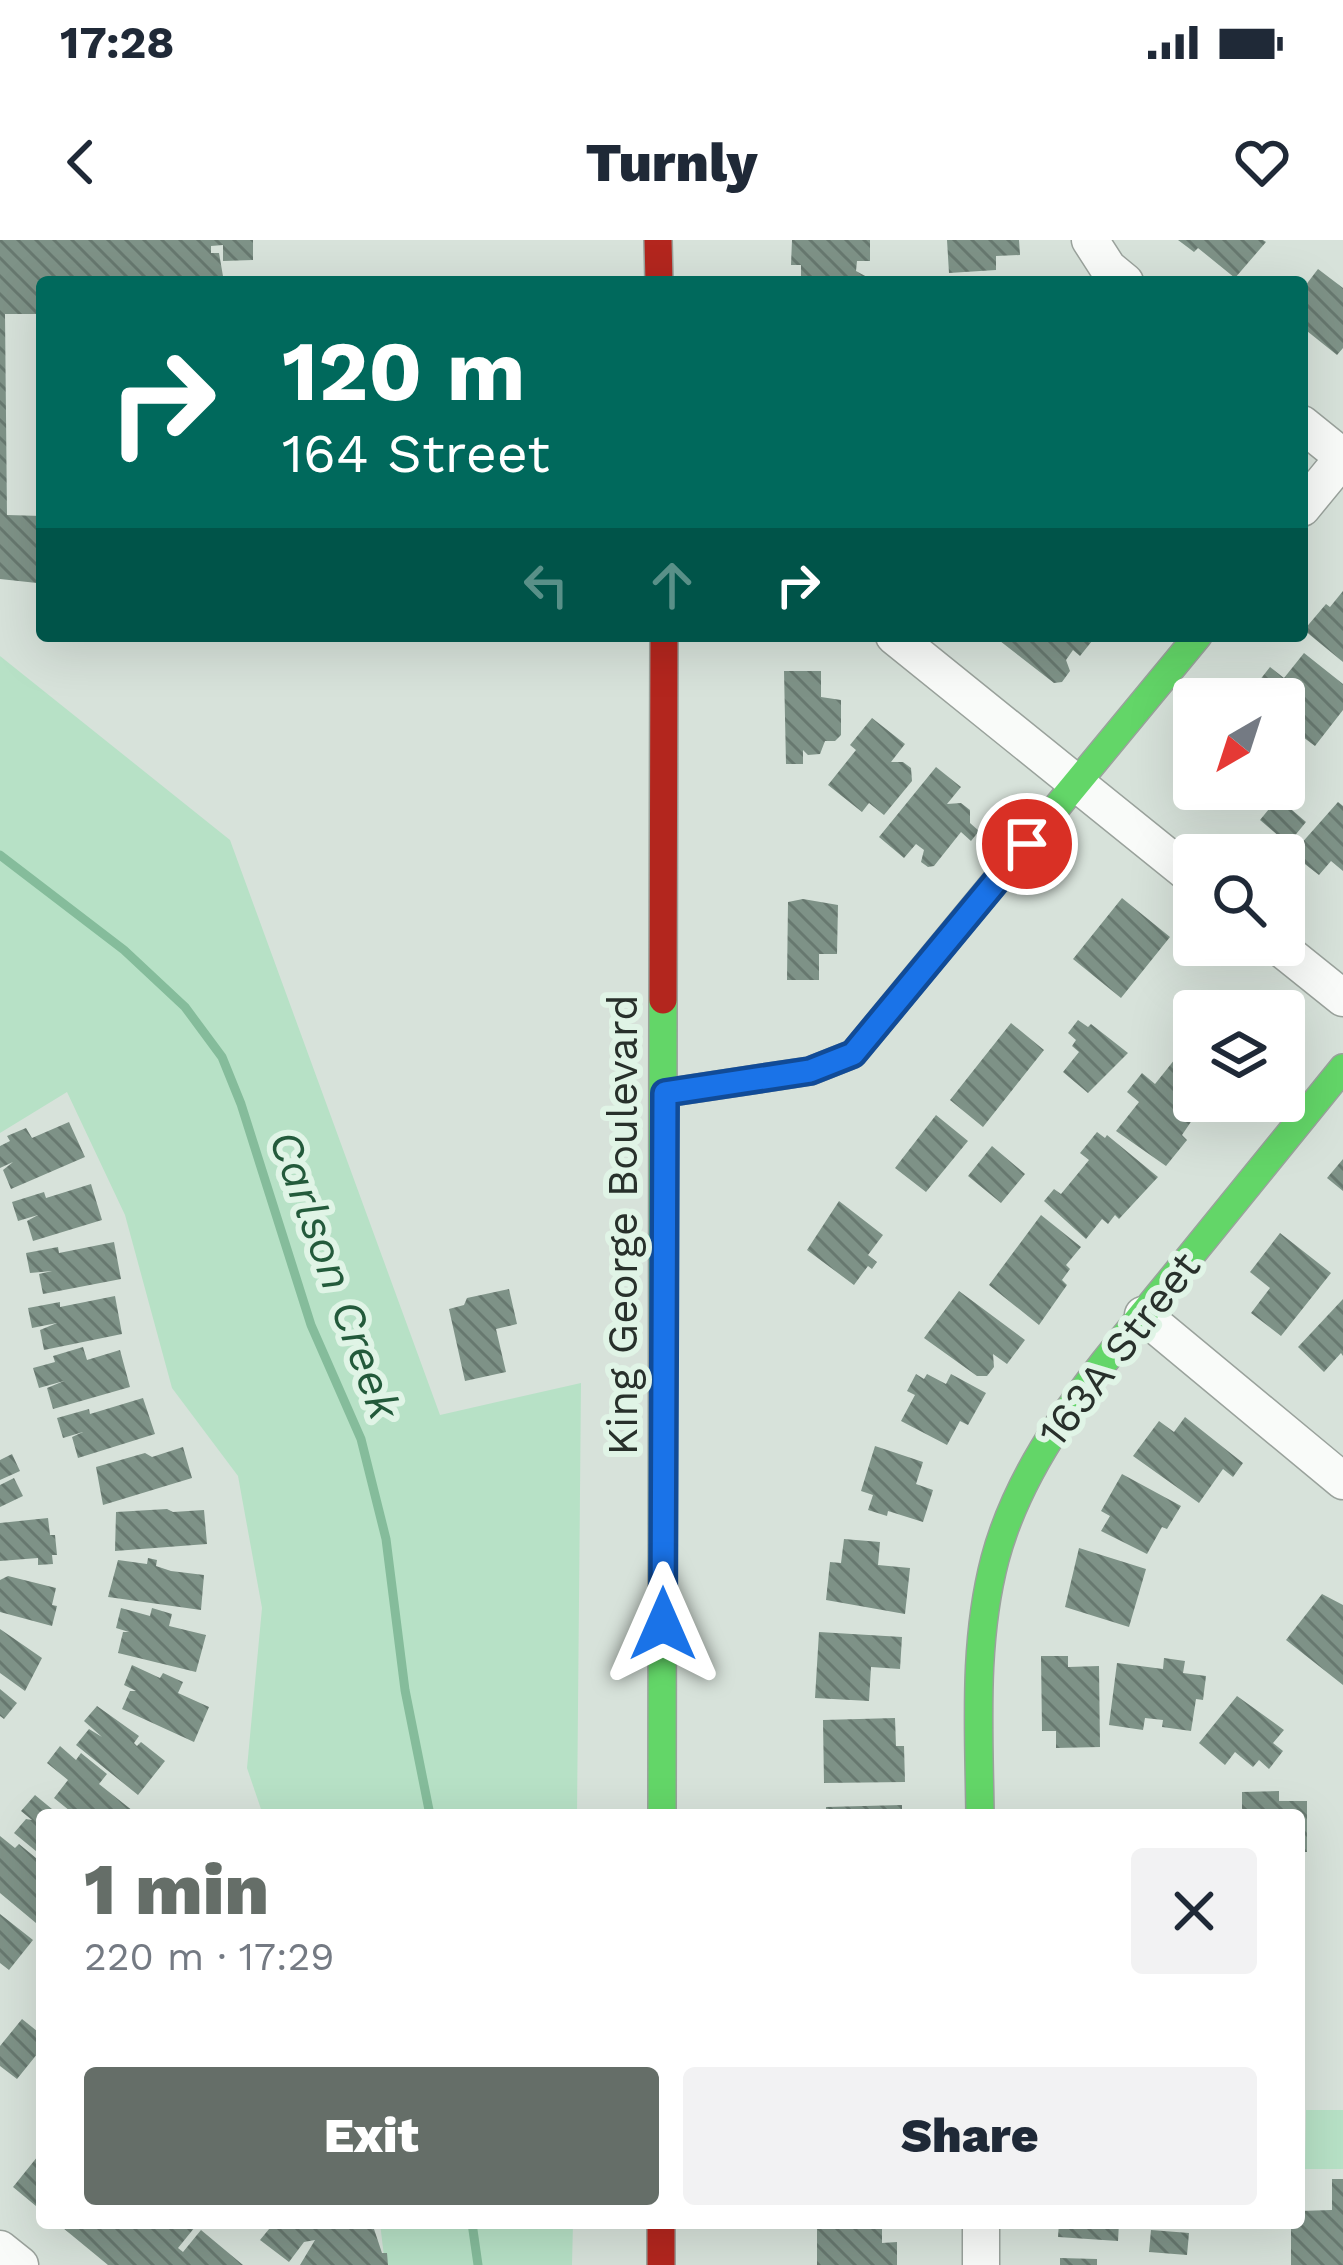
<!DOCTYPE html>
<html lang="en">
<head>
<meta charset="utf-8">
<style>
  :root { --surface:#fff; --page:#f2f2f3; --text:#1f2937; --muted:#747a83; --accent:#656e68 }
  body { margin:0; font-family:"Work Sans",sans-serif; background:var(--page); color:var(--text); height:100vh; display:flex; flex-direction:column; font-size:45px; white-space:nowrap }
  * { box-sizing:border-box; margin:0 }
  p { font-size:39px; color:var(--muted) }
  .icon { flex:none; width:66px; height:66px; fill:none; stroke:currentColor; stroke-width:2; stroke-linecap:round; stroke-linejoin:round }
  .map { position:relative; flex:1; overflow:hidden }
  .drawer { position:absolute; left:36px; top:1569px; width:1269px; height:420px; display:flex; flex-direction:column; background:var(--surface); border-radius:12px; box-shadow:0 12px 48px #0002 }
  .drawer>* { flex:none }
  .hud { position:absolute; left:36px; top:36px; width:1272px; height:366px; border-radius:12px; box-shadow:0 12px 48px #0002; background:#00695c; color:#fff; overflow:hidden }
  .needle { width:78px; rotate:219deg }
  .buttons { position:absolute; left:1173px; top:438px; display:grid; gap:24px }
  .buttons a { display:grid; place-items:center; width:132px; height:132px; border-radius:12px; background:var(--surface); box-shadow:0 12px 48px #0002; font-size:60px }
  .pin { position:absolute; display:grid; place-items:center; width:102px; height:102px; color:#fff; margin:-51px; border:6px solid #fff; border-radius:50%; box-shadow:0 3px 12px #0007 }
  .me { position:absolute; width:132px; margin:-66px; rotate:0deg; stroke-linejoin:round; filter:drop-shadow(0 0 9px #0008) }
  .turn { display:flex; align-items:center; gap:42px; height:252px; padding:0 48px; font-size:54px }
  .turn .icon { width:156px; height:156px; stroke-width:2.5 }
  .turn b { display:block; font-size:84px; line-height:102px }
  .lanes { display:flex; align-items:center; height:114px; padding:0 48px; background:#0003; justify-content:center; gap:60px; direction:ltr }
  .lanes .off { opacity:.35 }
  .round { display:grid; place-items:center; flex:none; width:126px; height:126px; border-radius:12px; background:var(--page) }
  .overview { display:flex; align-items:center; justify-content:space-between; height:204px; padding:0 48px }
  h1 { font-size:72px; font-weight:800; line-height:90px; color:var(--accent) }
  .action { display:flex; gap:24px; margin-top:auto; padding:24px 48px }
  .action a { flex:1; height:138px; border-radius:12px; background:var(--accent); color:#fff; font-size:48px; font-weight:800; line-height:138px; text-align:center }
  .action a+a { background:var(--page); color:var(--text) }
  .status { display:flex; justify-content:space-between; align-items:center; height:84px; padding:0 60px; background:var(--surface); direction:ltr }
  .status svg { height:33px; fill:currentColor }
  header { display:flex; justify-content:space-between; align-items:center; height:156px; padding:0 48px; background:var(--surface); font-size:54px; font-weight:800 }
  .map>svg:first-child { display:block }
</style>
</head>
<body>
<div class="status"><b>17:28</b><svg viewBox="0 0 49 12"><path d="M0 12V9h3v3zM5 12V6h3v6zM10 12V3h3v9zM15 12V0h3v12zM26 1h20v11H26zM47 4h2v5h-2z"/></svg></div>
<header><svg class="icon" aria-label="back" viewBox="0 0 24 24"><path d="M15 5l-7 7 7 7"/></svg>Turnly<svg class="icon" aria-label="heart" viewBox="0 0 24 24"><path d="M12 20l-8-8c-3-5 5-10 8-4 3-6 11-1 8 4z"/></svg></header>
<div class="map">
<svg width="1343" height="2025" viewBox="0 0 1343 2025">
  <defs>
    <pattern id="building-back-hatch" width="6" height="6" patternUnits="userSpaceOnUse" patternTransform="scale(3)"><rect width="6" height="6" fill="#7e9287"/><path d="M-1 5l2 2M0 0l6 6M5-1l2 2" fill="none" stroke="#67786f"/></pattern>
  </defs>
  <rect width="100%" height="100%" fill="#d7e2da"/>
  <path fill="#b7e1c6" d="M 0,416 L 230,600 L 440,1175 L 581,1143 L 577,1575 L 263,1575 L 247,1528 L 262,1368 L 238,1236 L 172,1148 L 125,975 L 67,852 L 0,893 Z
    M 1306,1870 L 1343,1870 L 1343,1929 L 1305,1929 Z
    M 380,1983 L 573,1983 L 572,2025 L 385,2025 Z"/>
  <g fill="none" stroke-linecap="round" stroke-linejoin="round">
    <path stroke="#85bc9b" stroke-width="9" d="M 0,615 L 124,710 L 185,767 L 222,817 L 241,864 L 311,1085 L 361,1199 L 386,1299 L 405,1450 L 430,1575
      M 472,1983 L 478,2025"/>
  </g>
  <path fill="url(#building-back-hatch)" d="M 0,0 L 253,0 L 253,20 L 223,21 L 223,5 L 211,6 L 211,13 L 219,13 L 224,42 L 42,42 L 42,74 L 5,74 L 7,275 L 42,276 L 42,339 L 37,343 L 0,339 Z
    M 792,0 L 870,0 L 870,21 L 857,21 L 856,31 L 867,37 L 867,42 L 801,42 L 801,25 L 791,25 Z
    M 947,0 L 1019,0 L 1020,15 L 996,16 L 996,30 L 949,33 Z
    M 1178,0 L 1263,0 L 1266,2 L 1235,38 L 1198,8 L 1194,12 Z
    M 1318,29 L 1343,48 L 1343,108 L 1337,115 L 1302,87 L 1302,50 Z
    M 1343,351 L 1343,422 L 1304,390 L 1326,364 L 1330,367 Z
    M 1004,396 L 1096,396 L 1080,416 L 1073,410 L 1066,420 L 1070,431 L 1062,442 L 1054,443 L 1000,401 Z
    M 1304,413 L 1343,444 L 1343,470 L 1315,506 L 1284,483 L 1284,459 L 1253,459 L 1248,455 L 1270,427 L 1284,438 Z
    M 784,431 L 821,431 L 821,457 L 841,460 L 841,495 L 835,501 L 825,501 L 820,514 L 808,515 L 803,510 L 803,524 L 786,524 Z
    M 872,478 L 905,504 L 891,522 L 903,522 L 911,528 L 912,541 L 884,575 L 869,563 L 862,572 L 828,545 L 856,510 L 850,505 Z
    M 936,527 L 961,547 L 947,564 L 961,563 L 970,570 L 970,583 L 979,591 L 971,601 L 961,592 L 934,626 L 928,627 L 921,622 L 924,610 L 916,604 L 904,618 L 879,597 Z
    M 1232,549 L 1258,549 L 1248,562 Z
    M 1278,558 L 1306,582 L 1288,604 L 1260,580 Z
    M 1338,562 L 1343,566 L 1343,631 L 1331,621 L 1319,635 L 1292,614 Z
    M 1122,658 L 1170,697 L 1121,758 L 1073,719 Z
    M 803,659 L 838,665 L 837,714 L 819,714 L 819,740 L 787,740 L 788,662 Z
    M 1078,780 L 1088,787 L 1091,784 L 1128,813 L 1088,853 L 1063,832 L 1079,812 L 1072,806 L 1076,800 L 1068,793 Z
    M 1011,783 L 1044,810 L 983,887 L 950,860 Z
    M 1194,789 L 1194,821 L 1184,813 L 1189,806 L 1183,801 Z
    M 1175,819 L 1194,834 L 1194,861 L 1205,861 L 1182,895 L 1187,900 L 1166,926 L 1116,891 L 1139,862 L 1127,852 L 1142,833 L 1155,844 Z
    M 936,875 L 968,901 L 926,952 L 895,928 Z
    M 69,882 L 85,917 L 11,949 L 3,930 L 13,922 L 0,928 L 0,906 L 10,901 L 7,896 L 26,888 L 32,898 Z
    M 1097,892 L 1105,898 L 1107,895 L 1158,937 L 1119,979 L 1115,975 L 1108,984 L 1102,979 L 1086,999 L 1044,961 L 1054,949 L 1061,954 L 1089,920 L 1080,913 Z
    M 992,906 L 1025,934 L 1001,963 L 968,936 Z
    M 1343,919 L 1343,951 L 1327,938 Z
    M 91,944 L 102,980 L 33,1001 L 27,981 L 38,975 L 18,981 L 12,962 L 44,952 L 46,958 Z
    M 839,961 L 883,995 L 868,1015 L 877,1022 L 872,1029 L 868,1026 L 854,1045 L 807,1010 Z
    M 1041,975 L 1081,1007 L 1066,1025 L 1070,1029 L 1062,1040 L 1067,1045 L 1039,1085 L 989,1045 Z
    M 1280,993 L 1331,1033 L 1281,1096 L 1251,1073 L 1270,1048 L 1250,1032 Z
    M 114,1002 L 121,1039 L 43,1054 L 39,1034 L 52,1031 L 30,1033 L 26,1013 L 58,1007 L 59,1013 Z
    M 509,1049 L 517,1084 L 496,1089 L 506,1132 L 465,1141 L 449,1069 L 464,1065 L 467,1058 Z
    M 959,1051 L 1025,1100 L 1007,1124 L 993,1114 L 994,1127 L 987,1136 L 977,1136 L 924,1098 Z
    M 115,1056 L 122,1094 L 44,1110 L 40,1090 L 57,1083 L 32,1088 L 28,1068 L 60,1062 L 60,1067 Z
    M 1343,1059 L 1343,1116 L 1341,1113 L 1324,1132 L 1298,1107 Z
    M 83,1107 L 87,1120 L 120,1110 L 130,1147 L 53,1169 L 47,1148 L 64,1141 L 39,1148 L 33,1128 L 55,1122 L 53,1116 Z
    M 916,1134 L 924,1139 L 927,1134 L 946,1144 L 951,1134 L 986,1153 L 968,1185 L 960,1181 L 947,1205 L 901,1181 L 915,1155 L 907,1151 Z
    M 143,1158 L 155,1194 L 78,1218 L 72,1197 L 83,1192 L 63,1198 L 57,1178 L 89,1169 L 90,1174 Z
    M 1185,1177 L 1243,1223 L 1233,1237 L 1223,1229 L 1199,1263 L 1133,1216 L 1159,1181 L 1174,1192 Z
    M 875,1206 L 923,1222 L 916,1244 L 933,1250 L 923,1282 L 888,1271 L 887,1276 L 868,1270 L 873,1255 L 861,1251 Z
    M 183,1207 L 192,1238 L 103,1265 L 96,1227 L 145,1213 L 152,1217 Z
    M 12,1214 L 20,1231 L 0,1240 L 0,1220 Z
    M 1122,1234 L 1181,1266 L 1167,1289 L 1162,1287 L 1147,1314 L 1101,1291 L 1110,1276 L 1101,1271 Z
    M 14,1238 L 23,1256 L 0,1267 L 0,1245 Z
    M 167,1269 L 173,1272 L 204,1270 L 207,1304 L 115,1311 L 116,1272 Z
    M 48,1278 L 50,1295 L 55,1295 L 57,1315 L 52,1315 L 53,1324 L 38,1325 L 38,1318 L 0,1321 L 0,1283 Z
    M 844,1299 L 880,1302 L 878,1325 L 910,1328 L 905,1374 L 826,1360 L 830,1322 L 841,1323 Z
    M 1079,1308 L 1146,1329 L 1129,1387 L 1065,1367 Z
    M 148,1318 L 157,1320 L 156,1326 L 171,1331 L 204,1335 L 201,1370 L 108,1357 L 118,1320 L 147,1324 Z
    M 8,1336 L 56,1348 L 52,1365 L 57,1366 L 52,1386 L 0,1372 L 0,1340 Z
    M 1322,1354 L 1343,1365 L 1343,1445 L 1286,1400 Z
    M 121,1368 L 150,1376 L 152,1368 L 172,1374 L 169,1386 L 206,1395 L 196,1432 L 118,1413 L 123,1392 L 129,1392 L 116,1388 Z
    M 0,1389 L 42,1418 L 25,1451 L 0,1433 Z
    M 819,1392 L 902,1397 L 900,1429 L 871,1427 L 869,1461 L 815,1458 Z
    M 1041,1416 L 1068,1416 L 1068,1427 L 1099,1426 L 1100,1507 L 1056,1508 L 1056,1491 L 1042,1491 Z
    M 1164,1418 L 1185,1421 L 1183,1433 L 1206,1436 L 1203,1460 L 1196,1459 L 1191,1491 L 1162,1487 L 1163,1480 L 1145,1478 L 1143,1490 L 1109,1485 L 1117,1423 L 1163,1429 Z
    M 132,1425 L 160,1438 L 163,1433 L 183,1442 L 178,1453 L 209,1467 L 194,1502 L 122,1469 L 130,1451 L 136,1451 L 124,1445 Z
    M 0,1449 L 17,1463 L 4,1479 L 0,1476 Z
    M 1237,1456 L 1284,1490 L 1273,1503 L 1283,1511 L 1269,1529 L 1259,1520 L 1253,1527 L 1235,1512 L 1225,1525 L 1199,1503 Z
    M 97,1466 L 139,1496 L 134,1503 L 137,1506 L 141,1502 L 165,1521 L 138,1555 L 76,1505 L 89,1489 L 102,1497 L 84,1481 Z
    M 895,1478 L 896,1506 L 904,1506 L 905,1542 L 824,1543 L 823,1480 Z
    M 60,1506 L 76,1520 L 81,1513 L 107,1534 L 99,1544 L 138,1575 L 75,1575 L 54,1558 L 68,1540 L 47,1523 Z
    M 1279,1551 L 1279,1561 L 1307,1561 L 1307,1612 L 1299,1612 L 1299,1575 L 1242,1575 L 1242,1552 Z
    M 35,1555 L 58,1574 L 63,1569 L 71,1575 L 42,1575 L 42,1616 L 14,1593 L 26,1579 L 32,1580 L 21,1571 Z
    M 902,1565 L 902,1575 L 826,1575 L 826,1567 Z
    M 267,1569 L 267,1575 L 222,1575 L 222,1571 Z
    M 0,1596 L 15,1608 L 19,1604 L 42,1623 L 42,1675 L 36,1683 L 0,1653 Z
    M 0,1674 L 33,1700 L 9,1730 L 0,1723 Z
    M 22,1779 L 42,1795 L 42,1808 L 17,1839 L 0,1826 L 0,1806 Z
    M 42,1911 L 42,1971 L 13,1947 Z
    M 1332,1939 L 1343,1939 L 1343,2025 L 1291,2025 L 1291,1983 L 1299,1983 L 1299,1971 L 1332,1970 Z
    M 57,1983 L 190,1983 L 195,1987 L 178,2008 L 183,2012 L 201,1990 L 243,2025 L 108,2025 Z
    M 274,1983 L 372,1983 L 382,2013 L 387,2013 L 388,2025 L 300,2025 L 315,2000 L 304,2002 L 289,2022 L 260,2000 Z
    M 817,1983 L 882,1983 L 882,2003 L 897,2002 L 897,2025 L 817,2025 Z
    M 1059,1983 L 1119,1983 L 1118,2001 L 1058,1997 Z
    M 1151,1990 L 1189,1993 L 1187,2015 L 1149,2012 Z
    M 1060,2018 L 1097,2019 L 1097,2025 L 1060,2025 Z"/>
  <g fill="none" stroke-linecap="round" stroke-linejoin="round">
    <defs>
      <path id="street" d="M 1090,0 L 1108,28 L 1125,42
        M 1302,184 L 1343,217
        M 1302,268 L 1343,218
        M 894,396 L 1194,638
        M 1277,705 L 1343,758
        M 1143,1075 L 1343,1241
        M 981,1983 L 981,2025
        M 0,2009 L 20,2025"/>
      <path id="fast" d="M 665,853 L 810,831 L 853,814 L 1198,396
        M 662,1575 L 663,760
        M 980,1575 C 979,1489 973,1403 995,1319 C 1024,1210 1105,1121 1175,1035 C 1231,966 1287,897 1343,828"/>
      <path id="jam" d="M 658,0 L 659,42
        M 663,760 L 664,396
        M 661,1983 L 661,2025"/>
    </defs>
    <use href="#street" stroke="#9aa29c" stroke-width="39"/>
    <use href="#fast" stroke="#9aa29c" stroke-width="30"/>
    <use href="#jam" stroke="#9aa29c" stroke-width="30"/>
    <use href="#street" stroke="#f9fbf9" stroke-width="36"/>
    <use href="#fast" stroke="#63d668" stroke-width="27"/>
    <use href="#jam" stroke="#b3261e" stroke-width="27"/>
  </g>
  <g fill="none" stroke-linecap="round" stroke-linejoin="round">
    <defs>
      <path id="route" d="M 663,1384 L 665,853 L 810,831 L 853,814 L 1027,604"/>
    </defs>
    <use href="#route" stroke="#114b97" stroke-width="30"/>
    <use href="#route" stroke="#1a73e8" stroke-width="21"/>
  </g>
  <g text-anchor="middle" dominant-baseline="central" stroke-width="12" stroke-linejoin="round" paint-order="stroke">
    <g font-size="42" fill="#28302b" stroke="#e0f4e6">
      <text transform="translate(622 985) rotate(-90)">King George Boulevard</text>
      <text transform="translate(1119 1109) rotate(-52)">163A Street</text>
    </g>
    <g font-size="45" font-style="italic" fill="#235a3b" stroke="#e0f4e6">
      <text transform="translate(335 1035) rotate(70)">Carlson Creek</text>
    </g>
  </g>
</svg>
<div class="buttons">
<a><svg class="needle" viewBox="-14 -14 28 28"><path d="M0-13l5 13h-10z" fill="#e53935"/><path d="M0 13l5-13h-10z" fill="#747a83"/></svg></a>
<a><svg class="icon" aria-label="search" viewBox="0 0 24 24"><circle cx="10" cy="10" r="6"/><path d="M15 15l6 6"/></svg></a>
<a><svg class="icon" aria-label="layers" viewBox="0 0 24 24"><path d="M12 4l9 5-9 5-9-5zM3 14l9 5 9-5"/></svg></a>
</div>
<div class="pin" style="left:1027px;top:604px;background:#d93025"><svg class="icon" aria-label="arrive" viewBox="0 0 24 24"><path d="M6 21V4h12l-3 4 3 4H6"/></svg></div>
<svg class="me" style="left:663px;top:1384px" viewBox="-20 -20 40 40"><path d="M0-17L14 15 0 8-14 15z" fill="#1a73e8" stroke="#fff" stroke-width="4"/></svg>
<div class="hud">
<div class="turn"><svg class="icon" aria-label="right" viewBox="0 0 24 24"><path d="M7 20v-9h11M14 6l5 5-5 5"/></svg><div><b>120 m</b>164 Street</div></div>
<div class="lanes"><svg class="icon off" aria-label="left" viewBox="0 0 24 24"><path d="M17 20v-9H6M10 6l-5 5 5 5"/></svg><svg class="icon off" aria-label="ahead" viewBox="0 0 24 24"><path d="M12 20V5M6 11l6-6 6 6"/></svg><svg class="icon" aria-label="right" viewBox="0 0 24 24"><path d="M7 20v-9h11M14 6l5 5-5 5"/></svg></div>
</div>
<section class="drawer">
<div class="overview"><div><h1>1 min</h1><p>220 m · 17:29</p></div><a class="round"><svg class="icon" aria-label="close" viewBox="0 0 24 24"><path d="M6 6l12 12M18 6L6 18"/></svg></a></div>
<div class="action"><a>Exit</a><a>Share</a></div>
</section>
</div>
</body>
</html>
